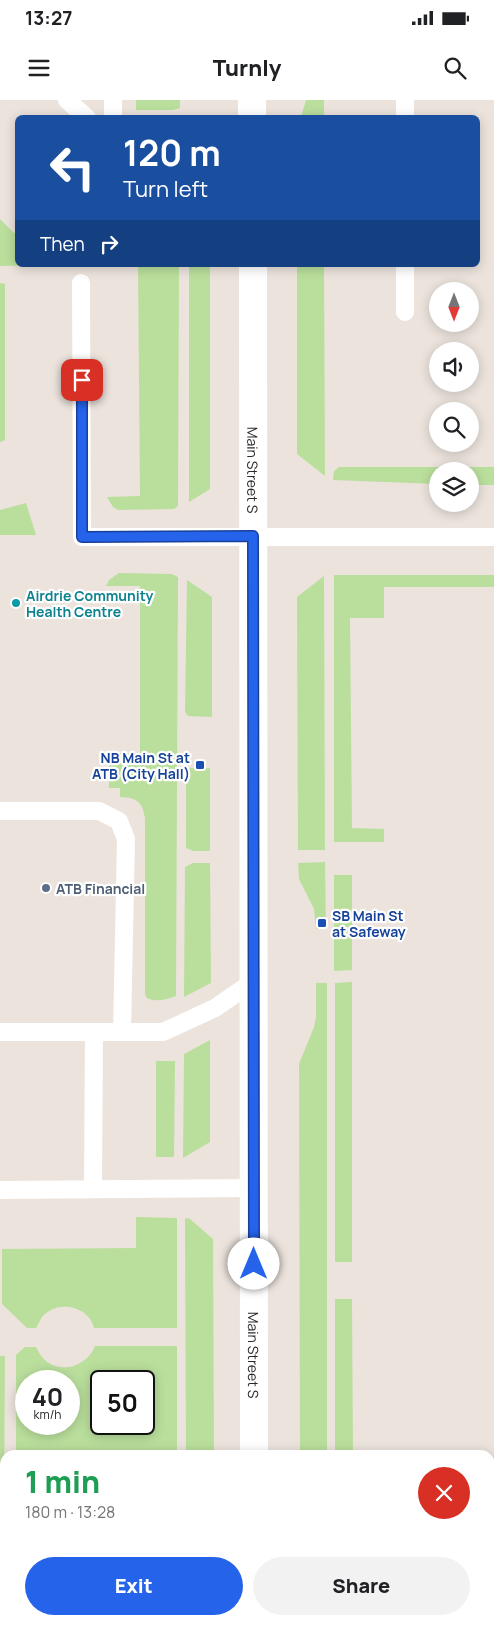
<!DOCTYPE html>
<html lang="en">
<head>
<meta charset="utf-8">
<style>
  :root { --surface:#fff; --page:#f2f2f2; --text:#202124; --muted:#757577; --accent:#2563eb }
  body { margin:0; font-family:Manrope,sans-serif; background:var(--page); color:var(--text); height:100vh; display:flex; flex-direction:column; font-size:19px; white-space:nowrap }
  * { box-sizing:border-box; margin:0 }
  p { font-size:16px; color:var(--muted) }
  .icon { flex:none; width:28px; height:28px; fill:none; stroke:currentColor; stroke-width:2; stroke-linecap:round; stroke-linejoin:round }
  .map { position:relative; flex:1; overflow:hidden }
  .drawer { position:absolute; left:0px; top:1350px; width:495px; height:175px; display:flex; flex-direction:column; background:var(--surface); border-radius:15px 15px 0 0; box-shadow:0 2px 12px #0003 }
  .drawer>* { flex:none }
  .top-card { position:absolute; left:15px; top:15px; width:465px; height:152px; border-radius:8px; box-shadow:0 2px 12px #0003; background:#1a4fa0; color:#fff; overflow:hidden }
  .needle { width:32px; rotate:180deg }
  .tools { position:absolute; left:429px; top:182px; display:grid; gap:10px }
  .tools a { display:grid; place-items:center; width:50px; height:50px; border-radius:50%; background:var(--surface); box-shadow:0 2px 12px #0003; font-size:25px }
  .speed { position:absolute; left:15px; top:1270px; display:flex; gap:10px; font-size:25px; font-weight:700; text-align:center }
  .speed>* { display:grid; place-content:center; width:65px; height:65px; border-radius:50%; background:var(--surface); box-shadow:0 2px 12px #0003; line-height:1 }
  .speed small { font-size:12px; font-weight:400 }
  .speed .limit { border:2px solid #111; border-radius:8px; background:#fff; color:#111 }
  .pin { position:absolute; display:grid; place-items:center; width:42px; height:42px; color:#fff; margin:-21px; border-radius:10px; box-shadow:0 2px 8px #0006 }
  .me { position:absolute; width:55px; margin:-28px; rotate:0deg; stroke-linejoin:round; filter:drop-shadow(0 0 4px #0008) }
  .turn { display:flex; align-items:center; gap:18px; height:105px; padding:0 25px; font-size:22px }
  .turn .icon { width:65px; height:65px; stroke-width:2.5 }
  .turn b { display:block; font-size:35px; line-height:42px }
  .then { display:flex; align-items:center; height:48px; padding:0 25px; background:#0003; gap:10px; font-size:19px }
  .round { display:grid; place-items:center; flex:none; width:52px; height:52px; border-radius:26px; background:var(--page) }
  .headline { display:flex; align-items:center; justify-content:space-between; height:85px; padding:0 25px }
  h1 { font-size:30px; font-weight:800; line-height:38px; color:#1e9e55 }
  .primary-button { display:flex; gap:10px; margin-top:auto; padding:10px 25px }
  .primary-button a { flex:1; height:58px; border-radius:30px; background:var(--accent); color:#fff; font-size:20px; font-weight:800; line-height:58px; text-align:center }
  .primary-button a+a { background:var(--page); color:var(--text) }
  .status { display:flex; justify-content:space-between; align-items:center; height:35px; padding:0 25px; background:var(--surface); direction:ltr }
  .status svg { height:14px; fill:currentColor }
  header { display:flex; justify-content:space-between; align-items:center; height:65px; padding:0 25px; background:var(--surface); font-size:22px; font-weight:800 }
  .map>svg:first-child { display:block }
</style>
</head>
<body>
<div class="status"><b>13:27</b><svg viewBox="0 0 49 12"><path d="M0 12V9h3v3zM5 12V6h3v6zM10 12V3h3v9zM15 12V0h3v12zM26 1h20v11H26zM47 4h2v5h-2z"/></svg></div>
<header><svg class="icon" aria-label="menu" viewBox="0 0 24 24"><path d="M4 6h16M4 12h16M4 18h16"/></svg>Turnly<svg class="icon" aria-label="search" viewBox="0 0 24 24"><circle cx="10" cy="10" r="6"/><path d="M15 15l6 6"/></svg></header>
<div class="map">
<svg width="494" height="1525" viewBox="0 0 494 1525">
  <rect width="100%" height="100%" fill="#ebe3dc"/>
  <path fill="#badf9c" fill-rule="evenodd" d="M 136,0 L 180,0 L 180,8 L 173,10 L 136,10 Z
    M 306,0 L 324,0 L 324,17 L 301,17 Z
    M 0,119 L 14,133 L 17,133 L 18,165 L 47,165 L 0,166 Z
    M 138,165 L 179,165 L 178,406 L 174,409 L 118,410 L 113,407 L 107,397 L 140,396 Z
    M 189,165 L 210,165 L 210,389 L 189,402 Z
    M 297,165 L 324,165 L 325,376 L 297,354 Z
    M 0,183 L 5,184 L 5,340 L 0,342 Z
    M 339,367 L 494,367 L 494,385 L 470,385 L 470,371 L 438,371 L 437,384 L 333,380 L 334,371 Z
    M 26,403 L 36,435 L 0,435 L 0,410 Z
    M 119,473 L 172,474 L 178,477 L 176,896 C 167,899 156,903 147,898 L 145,894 L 145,718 C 142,701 137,698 120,697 L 120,688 L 109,688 L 109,654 L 140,653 L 140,486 L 106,486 L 109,480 Z
    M 334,475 L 494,475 L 494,487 L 384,487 L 384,518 L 350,518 L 352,728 L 384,729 L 384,742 L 334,742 Z
    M 324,476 L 325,750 L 298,750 L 297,497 Z
    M 187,480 L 212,497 L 212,617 L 188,616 L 185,612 Z
    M 186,668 L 210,668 L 210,751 L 193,751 L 186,748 Z
    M 325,762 L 326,829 L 316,829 L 314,809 L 299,779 L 298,763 Z
    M 193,763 L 210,763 L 211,883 L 184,897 L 185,767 Z
    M 352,775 L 352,870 L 334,871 L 334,775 Z
    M 352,882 L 352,1162 L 335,1162 L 335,883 Z
    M 316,883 L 327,883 L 327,1355 L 300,1355 L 299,964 L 314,927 L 316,917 Z
    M 210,940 L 210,1042 L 183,1058 L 184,954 Z
    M 156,961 L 175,961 L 174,1057 L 156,1057 Z
    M 136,1117 L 177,1118 L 177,1228 L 94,1228 C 89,1206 57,1199 42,1217 C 40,1220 38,1225 36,1228 L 27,1228 L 2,1204 L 2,1149 L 136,1148 Z
    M 185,1118 L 190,1119 L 213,1139 L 214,1355 L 186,1355 Z
    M 335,1199 L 352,1199 L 353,1355 L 335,1355 Z
    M 95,1246 L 177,1246 L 177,1355 L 16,1355 L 16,1255 L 25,1247 L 36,1247 C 38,1250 39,1254 42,1257 C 58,1276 87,1267 95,1246 ZM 26,1281 L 69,1281 L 69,1324 L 26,1324 ZM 101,1281 L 144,1281 L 144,1324 L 101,1324 Z
    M 0,1256 L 5,1256 L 4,1399 L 0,1399 Z"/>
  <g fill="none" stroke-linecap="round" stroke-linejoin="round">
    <path stroke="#fff" stroke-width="18" d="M 67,0 L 87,18
      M 113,0 L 113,18
      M 405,0 L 405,18
      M 405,165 L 405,212
      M 81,183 L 82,437 L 494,437
      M 0,711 L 99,711 L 119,721 L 126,739 L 122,932
      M 0,932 L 163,932 L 215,908 L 253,882
      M 93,1089 L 94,932
      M 0,1090 L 253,1088
      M 0,1454 L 5,1454
      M 96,1525 L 96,1520"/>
    <g stroke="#fff" stroke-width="28">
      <path d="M 252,0 L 252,18"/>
      <path id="s1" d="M 253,165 L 254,1355"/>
      <path d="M 255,1520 L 255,1525"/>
    </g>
  </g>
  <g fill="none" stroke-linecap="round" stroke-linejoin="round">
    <defs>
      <path id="route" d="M 82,280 L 82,437 L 253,436 L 254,1164"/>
    </defs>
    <use href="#route" stroke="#184099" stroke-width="12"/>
    <use href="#route" stroke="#2563eb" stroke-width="9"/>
  </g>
  <circle fill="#0f9aa8" stroke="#fff" stroke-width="2" cx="16" cy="503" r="5"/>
  <g fill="#1a4fb4" stroke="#fff" stroke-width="2">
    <rect x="195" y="660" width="10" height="10" rx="2.5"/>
    <rect x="317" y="818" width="10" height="10" rx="2.5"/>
  </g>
  <circle fill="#5c6f8a" stroke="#fff" stroke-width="2" cx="46" cy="788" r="5"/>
  <g text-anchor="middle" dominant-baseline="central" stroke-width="4.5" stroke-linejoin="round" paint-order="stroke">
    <g font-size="14" fill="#2a2a2a" stroke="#fff">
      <text stroke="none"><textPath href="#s1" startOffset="205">Main Street S</textPath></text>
      <text stroke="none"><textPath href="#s1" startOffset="1090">Main Street S</textPath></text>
    </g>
    <g font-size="14" font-weight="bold" fill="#0d838f" stroke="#fff" text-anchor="start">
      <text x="26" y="495">Airdrie Community<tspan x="26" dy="16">Health Centre</tspan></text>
    </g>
    <g font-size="14" font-weight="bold" fill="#164399" stroke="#fff" text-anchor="end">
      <text x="190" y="657">NB Main St at<tspan x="190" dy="16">ATB (City Hall)</tspan></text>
      <text x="332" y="815" text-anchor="start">SB Main St<tspan x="332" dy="16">at Safeway</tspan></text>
    </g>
    <g font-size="14" font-weight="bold" fill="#4e5e75" stroke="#fff" text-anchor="start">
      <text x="56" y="788">ATB Financial</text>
    </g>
  </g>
</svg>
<div class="tools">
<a><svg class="needle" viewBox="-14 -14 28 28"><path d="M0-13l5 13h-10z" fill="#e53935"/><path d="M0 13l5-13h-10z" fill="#757577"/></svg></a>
<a><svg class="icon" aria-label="sound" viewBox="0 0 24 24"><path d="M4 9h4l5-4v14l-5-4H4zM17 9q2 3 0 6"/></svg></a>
<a><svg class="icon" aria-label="search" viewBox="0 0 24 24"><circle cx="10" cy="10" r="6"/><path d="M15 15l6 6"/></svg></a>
<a><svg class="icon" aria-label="layers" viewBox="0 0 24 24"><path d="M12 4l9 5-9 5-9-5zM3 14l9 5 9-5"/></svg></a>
</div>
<div class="speed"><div>40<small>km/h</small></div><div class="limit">50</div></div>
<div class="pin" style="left:82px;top:280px;background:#d93025"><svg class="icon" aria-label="arrive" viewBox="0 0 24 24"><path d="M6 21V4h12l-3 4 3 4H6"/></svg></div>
<svg class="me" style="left:254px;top:1164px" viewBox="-20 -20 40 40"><circle r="19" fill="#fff"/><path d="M0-13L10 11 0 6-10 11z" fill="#2563eb"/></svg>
<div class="top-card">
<div class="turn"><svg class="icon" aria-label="left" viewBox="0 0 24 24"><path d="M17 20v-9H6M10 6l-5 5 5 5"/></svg><div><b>120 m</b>Turn left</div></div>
<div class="then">Then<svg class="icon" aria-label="right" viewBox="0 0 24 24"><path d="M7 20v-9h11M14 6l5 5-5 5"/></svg></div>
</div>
<section class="drawer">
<div class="headline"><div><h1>1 min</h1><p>180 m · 13:28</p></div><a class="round" style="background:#d93025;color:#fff"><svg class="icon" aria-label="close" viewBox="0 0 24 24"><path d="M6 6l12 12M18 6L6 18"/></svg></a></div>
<div class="primary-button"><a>Exit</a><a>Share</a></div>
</section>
</div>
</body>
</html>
